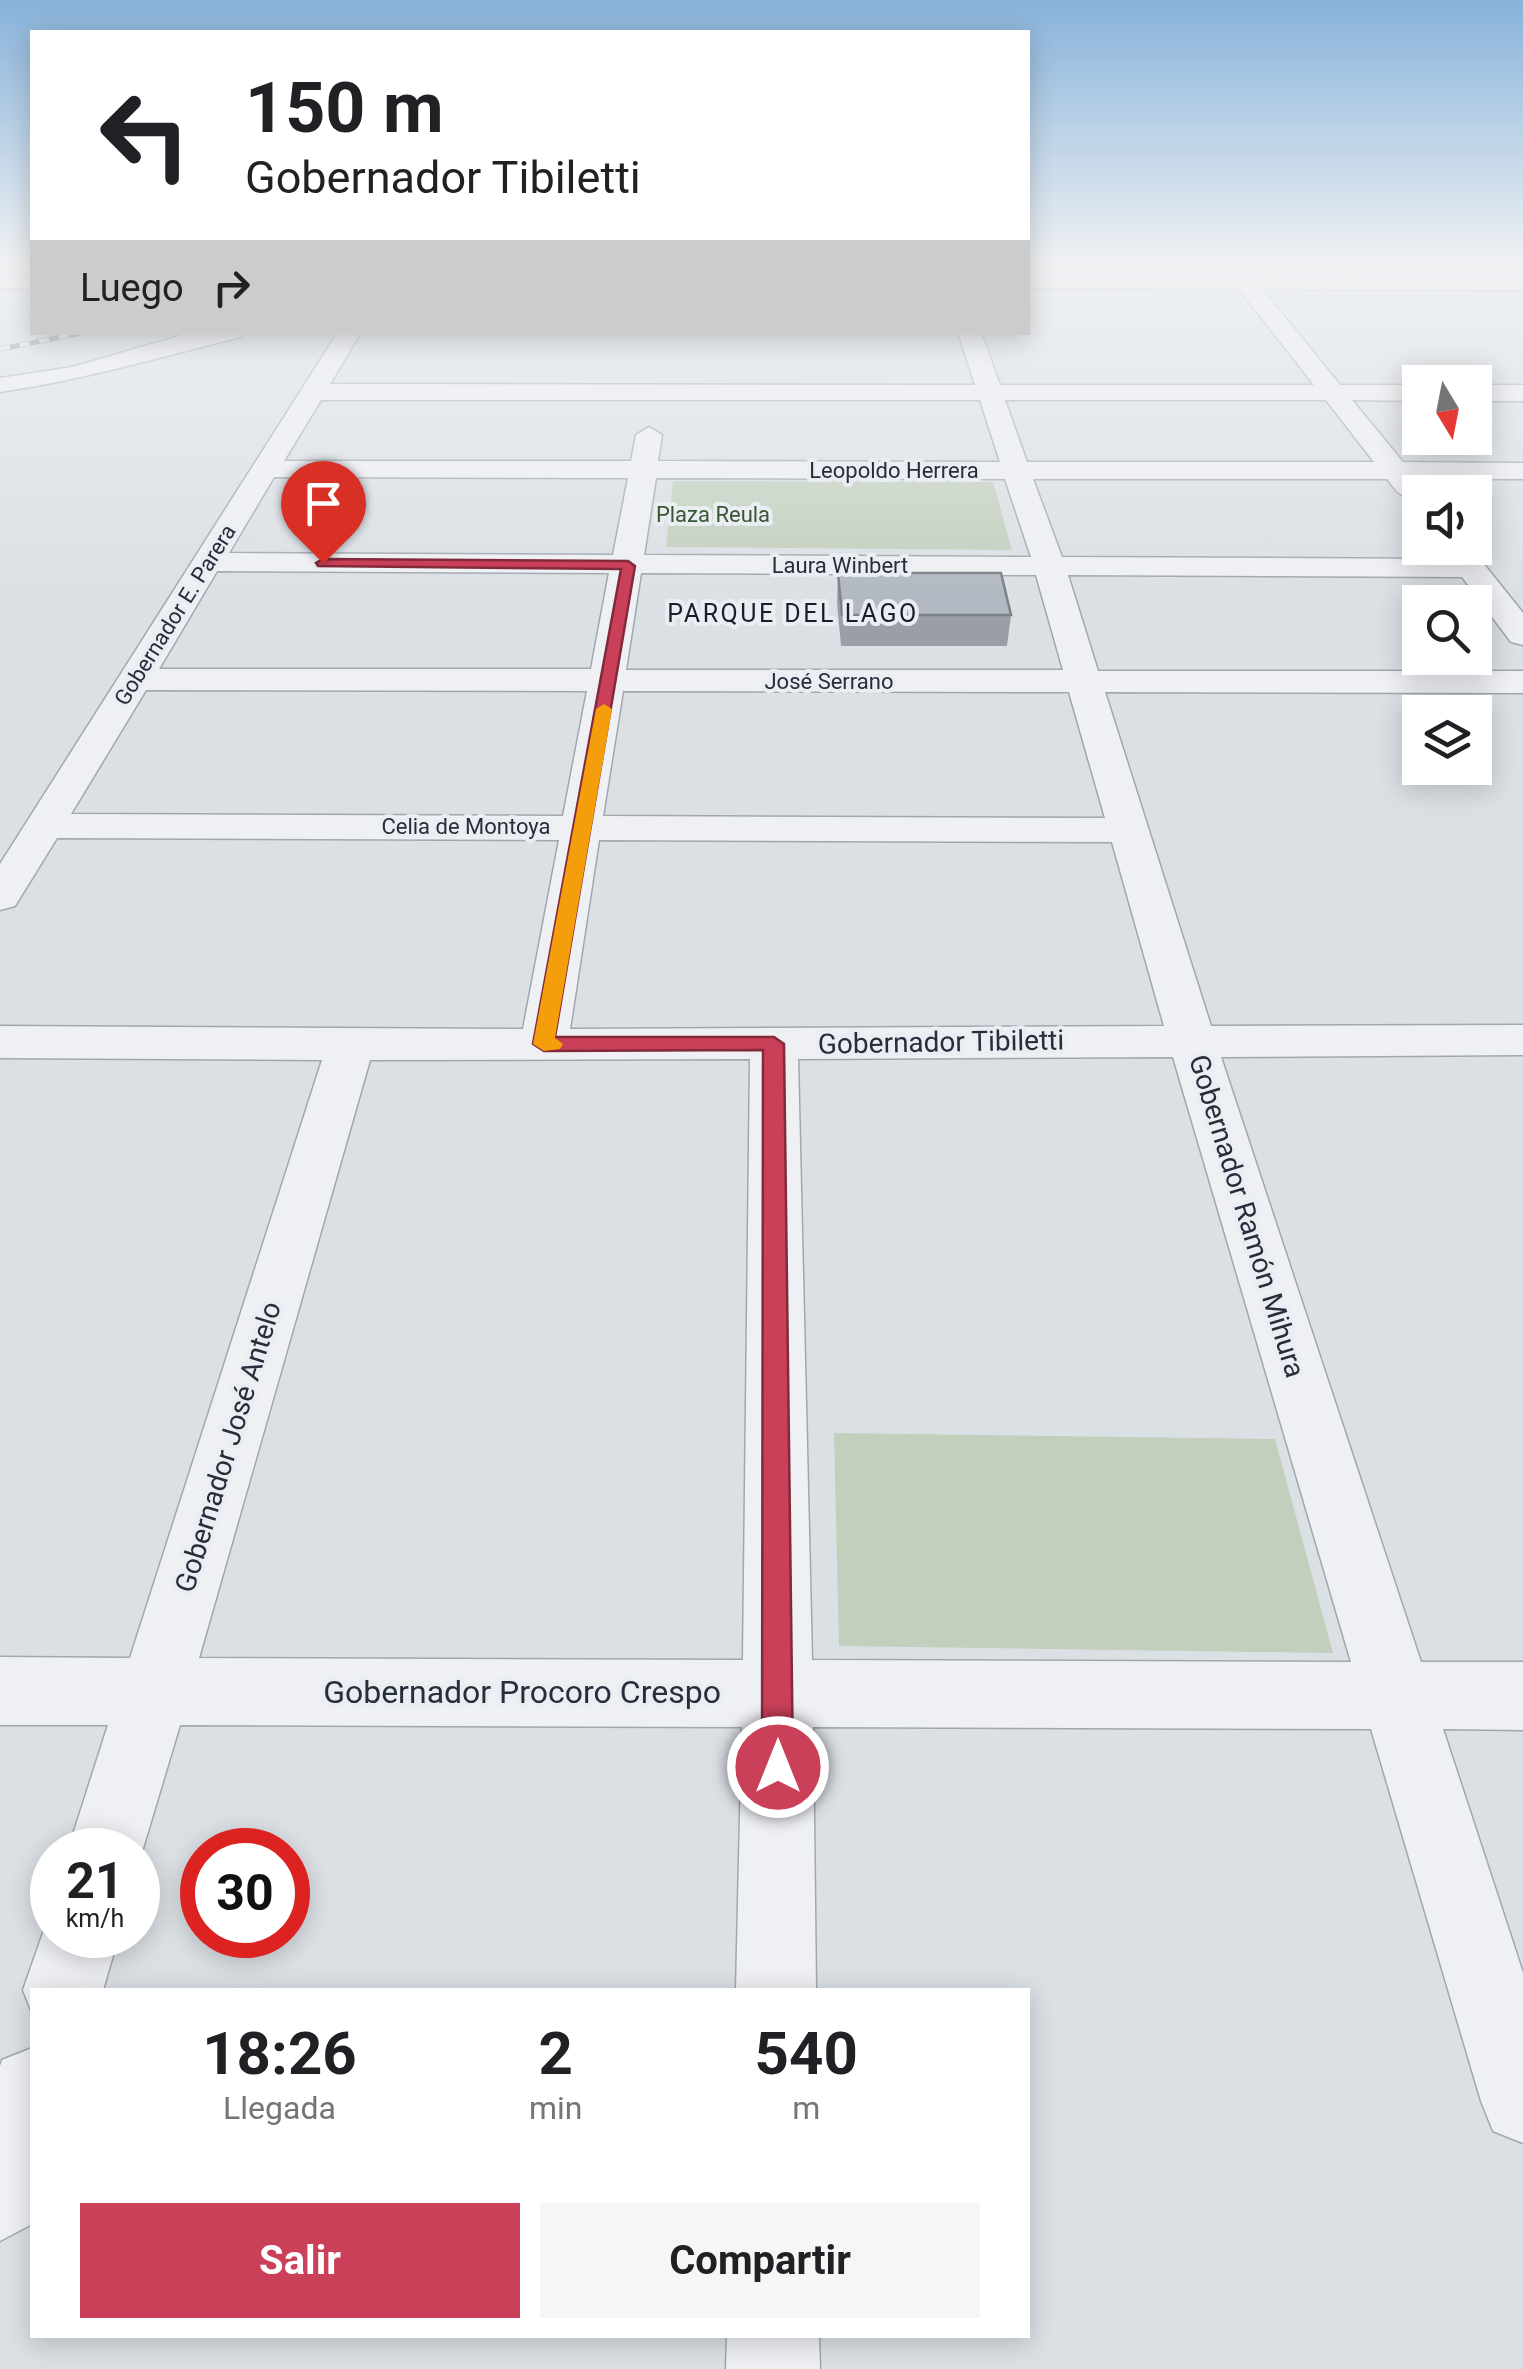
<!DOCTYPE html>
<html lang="es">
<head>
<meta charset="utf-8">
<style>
  :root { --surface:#fff; --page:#f6f6f6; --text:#202124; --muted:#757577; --accent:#ca4059 }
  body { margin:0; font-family:Roboto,sans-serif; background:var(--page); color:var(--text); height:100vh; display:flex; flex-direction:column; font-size:38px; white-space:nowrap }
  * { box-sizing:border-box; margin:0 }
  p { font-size:32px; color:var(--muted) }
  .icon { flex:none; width:55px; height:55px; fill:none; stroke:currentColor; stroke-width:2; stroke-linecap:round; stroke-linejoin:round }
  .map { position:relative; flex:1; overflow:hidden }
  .details { position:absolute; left:30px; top:1988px; width:1000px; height:350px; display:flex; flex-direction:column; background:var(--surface); border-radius:0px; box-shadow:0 5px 25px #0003 }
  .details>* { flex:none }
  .guide { position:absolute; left:30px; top:30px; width:1000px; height:305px; border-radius:0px; box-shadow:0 5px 25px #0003; background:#fff; color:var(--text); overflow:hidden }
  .needle { width:65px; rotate:170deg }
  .tools { position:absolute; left:1402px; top:365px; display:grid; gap:20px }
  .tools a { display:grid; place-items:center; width:90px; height:90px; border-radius:0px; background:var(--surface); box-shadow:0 5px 25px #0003; font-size:50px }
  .speed { position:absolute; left:30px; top:1828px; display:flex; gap:20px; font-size:50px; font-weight:700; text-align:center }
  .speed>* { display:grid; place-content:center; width:130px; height:130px; border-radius:50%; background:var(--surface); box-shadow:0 5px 25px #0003; line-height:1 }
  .speed small { font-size:25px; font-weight:400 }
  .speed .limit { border:15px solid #d22; background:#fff; color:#111 }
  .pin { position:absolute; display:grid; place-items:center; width:85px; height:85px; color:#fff; margin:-102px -42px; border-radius:50% 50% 50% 0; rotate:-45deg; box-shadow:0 0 10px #0007 }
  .pin .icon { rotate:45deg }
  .me { position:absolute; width:110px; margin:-55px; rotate:0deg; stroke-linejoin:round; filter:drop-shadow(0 0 8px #0008) }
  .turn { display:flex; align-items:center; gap:35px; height:210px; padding:0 50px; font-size:45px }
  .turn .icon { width:130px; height:130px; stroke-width:2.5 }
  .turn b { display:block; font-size:70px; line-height:85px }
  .then { display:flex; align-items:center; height:95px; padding:0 50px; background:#0003; gap:20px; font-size:38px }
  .eta { display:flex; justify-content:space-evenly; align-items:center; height:170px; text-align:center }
  .eta b { font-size:60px; font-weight:700; line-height:70px }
  .primary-button { display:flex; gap:20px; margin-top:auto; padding:20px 50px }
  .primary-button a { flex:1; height:115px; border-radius:0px; background:var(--accent); color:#fff; font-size:40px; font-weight:700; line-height:115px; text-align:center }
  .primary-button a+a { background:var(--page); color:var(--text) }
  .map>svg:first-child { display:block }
</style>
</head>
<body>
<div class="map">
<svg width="1523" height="2369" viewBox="0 0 1523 2369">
  <rect width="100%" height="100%" fill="#dbe0e5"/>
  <path fill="#c2cfbd" d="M 673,481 L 993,482 L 1012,550 L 666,547 Z
    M 834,1433 L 1275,1439 L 1333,1653 L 839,1646 Z"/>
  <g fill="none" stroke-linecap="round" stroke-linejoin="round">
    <defs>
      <path id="minor" d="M 0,276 L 32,276 L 32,288 L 0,288 Z
        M 1028,276 L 1523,278 L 1523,290 L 1262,289 L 1340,385 L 1420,385 L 1420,401 L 1352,400 L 1403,462 L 1523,463 L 1523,479 L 1416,479 L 1424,490 L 1420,496 C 1402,501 1397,492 1387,479 L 1033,479 L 1062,557 L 1447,559 L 1440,548 L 1471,548 L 1523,613 L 1523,645 L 1511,642 L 1462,577 L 1068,575 L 1098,671 L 1523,671 L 1523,693 L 1105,692 L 1211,1026 L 1523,1025 L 1523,1055 L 1221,1057 L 1421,1662 L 1523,1662 L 1523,1730 L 1443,1729 L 1523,1973 L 1523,2143 L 1493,2131 L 1481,2101 L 1371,1729 L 813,1727 L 816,1990 L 736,1990 L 742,1727 L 180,1725 L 138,1865 L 138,1850 L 68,1850 L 108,1725 L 0,1725 L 0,1657 L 130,1658 L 322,1060 L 0,1058 L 0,1026 L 523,1029 L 559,840 L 57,838 L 15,906 L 0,910 L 0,864 L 338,332 L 361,332 L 330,384 L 975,385 L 958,332 L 981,332 L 1000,385 L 1314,385 L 1239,289 L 1028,288 ZM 321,400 L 980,400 L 1000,462 L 658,461 L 662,435 L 649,427 L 636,435 L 631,461 L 284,461 ZM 1005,400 L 1326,400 L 1374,462 L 1027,462 ZM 274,477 L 628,478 L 613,555 L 229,553 ZM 656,478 L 1005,479 L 1031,557 L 644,555 ZM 217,571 L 609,573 L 591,669 L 159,669 ZM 641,573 L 1036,575 L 1063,670 L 626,670 ZM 146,690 L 587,691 L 563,816 L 71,814 ZM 623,691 L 1069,692 L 1105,818 L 603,816 ZM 599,840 L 1112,842 L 1164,1026 L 570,1029 ZM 1173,1057 L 1351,1662 L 812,1660 L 798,1059 ZM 750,1059 L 743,1660 L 199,1658 L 370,1060 Z
        M 193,332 L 244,332 L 241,337 C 161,357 82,380 0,392 L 0,378 L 72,367 Z
        M 1475,385 L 1523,385 L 1523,401 L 1475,401 Z
        M 52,1907 L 52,1935 L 119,1935 L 103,1990 L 32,1990 L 32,2013 L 23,1990 Z
        M 32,2048 L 32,2224 L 0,2241 L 0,2066 L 2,2060 Z
        M 727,2335 L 819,2335 L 820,2369 L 726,2369 Z"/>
    </defs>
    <use href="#minor" stroke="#a1a7af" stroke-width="3"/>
    <use href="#minor" fill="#eef0f4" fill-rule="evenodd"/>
    <defs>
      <path id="rail" d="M 0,349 L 87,332"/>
    </defs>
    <use href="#rail" stroke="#757f8f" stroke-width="5"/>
    <use href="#rail" stroke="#eaeef3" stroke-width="4" stroke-dasharray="10" stroke-linecap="butt"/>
  </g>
  <path fill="#9a9fa7" d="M 838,573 L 1011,615 L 1007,646 L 841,646 L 837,603 Z"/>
  <path fill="#b3b9c2" stroke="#7d8288" stroke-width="2.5" d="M 838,573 L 1001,573 L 1011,615 L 842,615 Z"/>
  <linearGradient id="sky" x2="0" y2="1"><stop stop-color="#87b2da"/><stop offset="0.44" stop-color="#eff1f3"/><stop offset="1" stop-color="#eff1f3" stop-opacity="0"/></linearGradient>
  <rect width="1523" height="592" fill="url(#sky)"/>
  <path fill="#ca4059" stroke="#832a3a" stroke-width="2.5" d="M 323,559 L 628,561 L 635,566 L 555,1037 L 774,1037 L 784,1044 L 793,1767 L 789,1778 L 778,1783 L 767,1778 L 762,1767 L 763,1050 L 544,1051 L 533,1044 L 621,569 L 318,566 L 316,563 Z"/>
  <path fill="#f59e0b" d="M 604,704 L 612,709 L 555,1038 L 563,1044 L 560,1049 L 544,1051 L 533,1044 L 596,709 Z"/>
  <g text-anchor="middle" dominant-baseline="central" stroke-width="8" stroke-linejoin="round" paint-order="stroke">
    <g font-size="22" fill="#262e3b" stroke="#eaeef3">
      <text x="894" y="470">Leopoldo Herrera</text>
      <text x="840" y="565">Laura Winbert</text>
      <text transform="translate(175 615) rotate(-58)">Gobernador E. Parera</text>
      <text x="829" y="681">José Serrano</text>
      <text x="466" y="826">Celia de Montoya</text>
    </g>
    <g font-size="22" fill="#3b5633" stroke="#eaeef3">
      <text x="713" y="514">Plaza Reula</text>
    </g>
    <g font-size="25" letter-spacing="2.5" fill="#181f2c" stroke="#eaeef3">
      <text x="793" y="613">PARQUE DEL LAGO</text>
    </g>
    <g font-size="28" fill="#262e3b" stroke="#eaeef3">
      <text transform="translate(941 1042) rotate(-1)">Gobernador Tibiletti</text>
      <text transform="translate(1247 1216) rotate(73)">Gobernador Ramón Mihura</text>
      <text transform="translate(228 1447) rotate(-73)">Gobernador José Antelo</text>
    </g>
    <g font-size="32" fill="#262e3b" stroke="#eaeef3">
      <text x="522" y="1692">Gobernador Procoro Crespo</text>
    </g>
  </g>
</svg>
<div class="tools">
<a><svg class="needle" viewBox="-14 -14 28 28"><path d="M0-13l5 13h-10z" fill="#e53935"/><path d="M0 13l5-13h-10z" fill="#757577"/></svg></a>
<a><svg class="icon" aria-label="sound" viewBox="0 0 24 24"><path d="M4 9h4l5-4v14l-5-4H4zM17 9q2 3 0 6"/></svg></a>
<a><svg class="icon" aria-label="search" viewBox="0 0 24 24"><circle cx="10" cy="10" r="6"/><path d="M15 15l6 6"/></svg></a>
<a><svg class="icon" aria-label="layers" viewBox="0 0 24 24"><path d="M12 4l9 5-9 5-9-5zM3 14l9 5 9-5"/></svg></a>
</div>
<div class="speed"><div>21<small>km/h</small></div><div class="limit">30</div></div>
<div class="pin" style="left:323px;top:563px;background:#d93025"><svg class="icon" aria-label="arrive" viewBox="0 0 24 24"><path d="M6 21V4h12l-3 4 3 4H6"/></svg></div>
<svg class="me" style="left:778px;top:1767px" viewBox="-20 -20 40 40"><circle r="17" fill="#ca4059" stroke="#fff" stroke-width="3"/><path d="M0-11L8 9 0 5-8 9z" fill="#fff"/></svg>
<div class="guide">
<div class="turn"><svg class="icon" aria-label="left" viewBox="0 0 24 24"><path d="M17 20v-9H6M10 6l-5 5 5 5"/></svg><div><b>150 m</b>Gobernador Tibiletti</div></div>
<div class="then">Luego<svg class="icon" aria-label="right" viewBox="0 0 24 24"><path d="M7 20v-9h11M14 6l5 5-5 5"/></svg></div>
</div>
<section class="details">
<div class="eta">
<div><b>18:26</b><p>Llegada</p></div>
<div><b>2</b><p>min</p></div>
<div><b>540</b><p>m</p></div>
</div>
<div class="primary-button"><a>Salir</a><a>Compartir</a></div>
</section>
</div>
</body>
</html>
